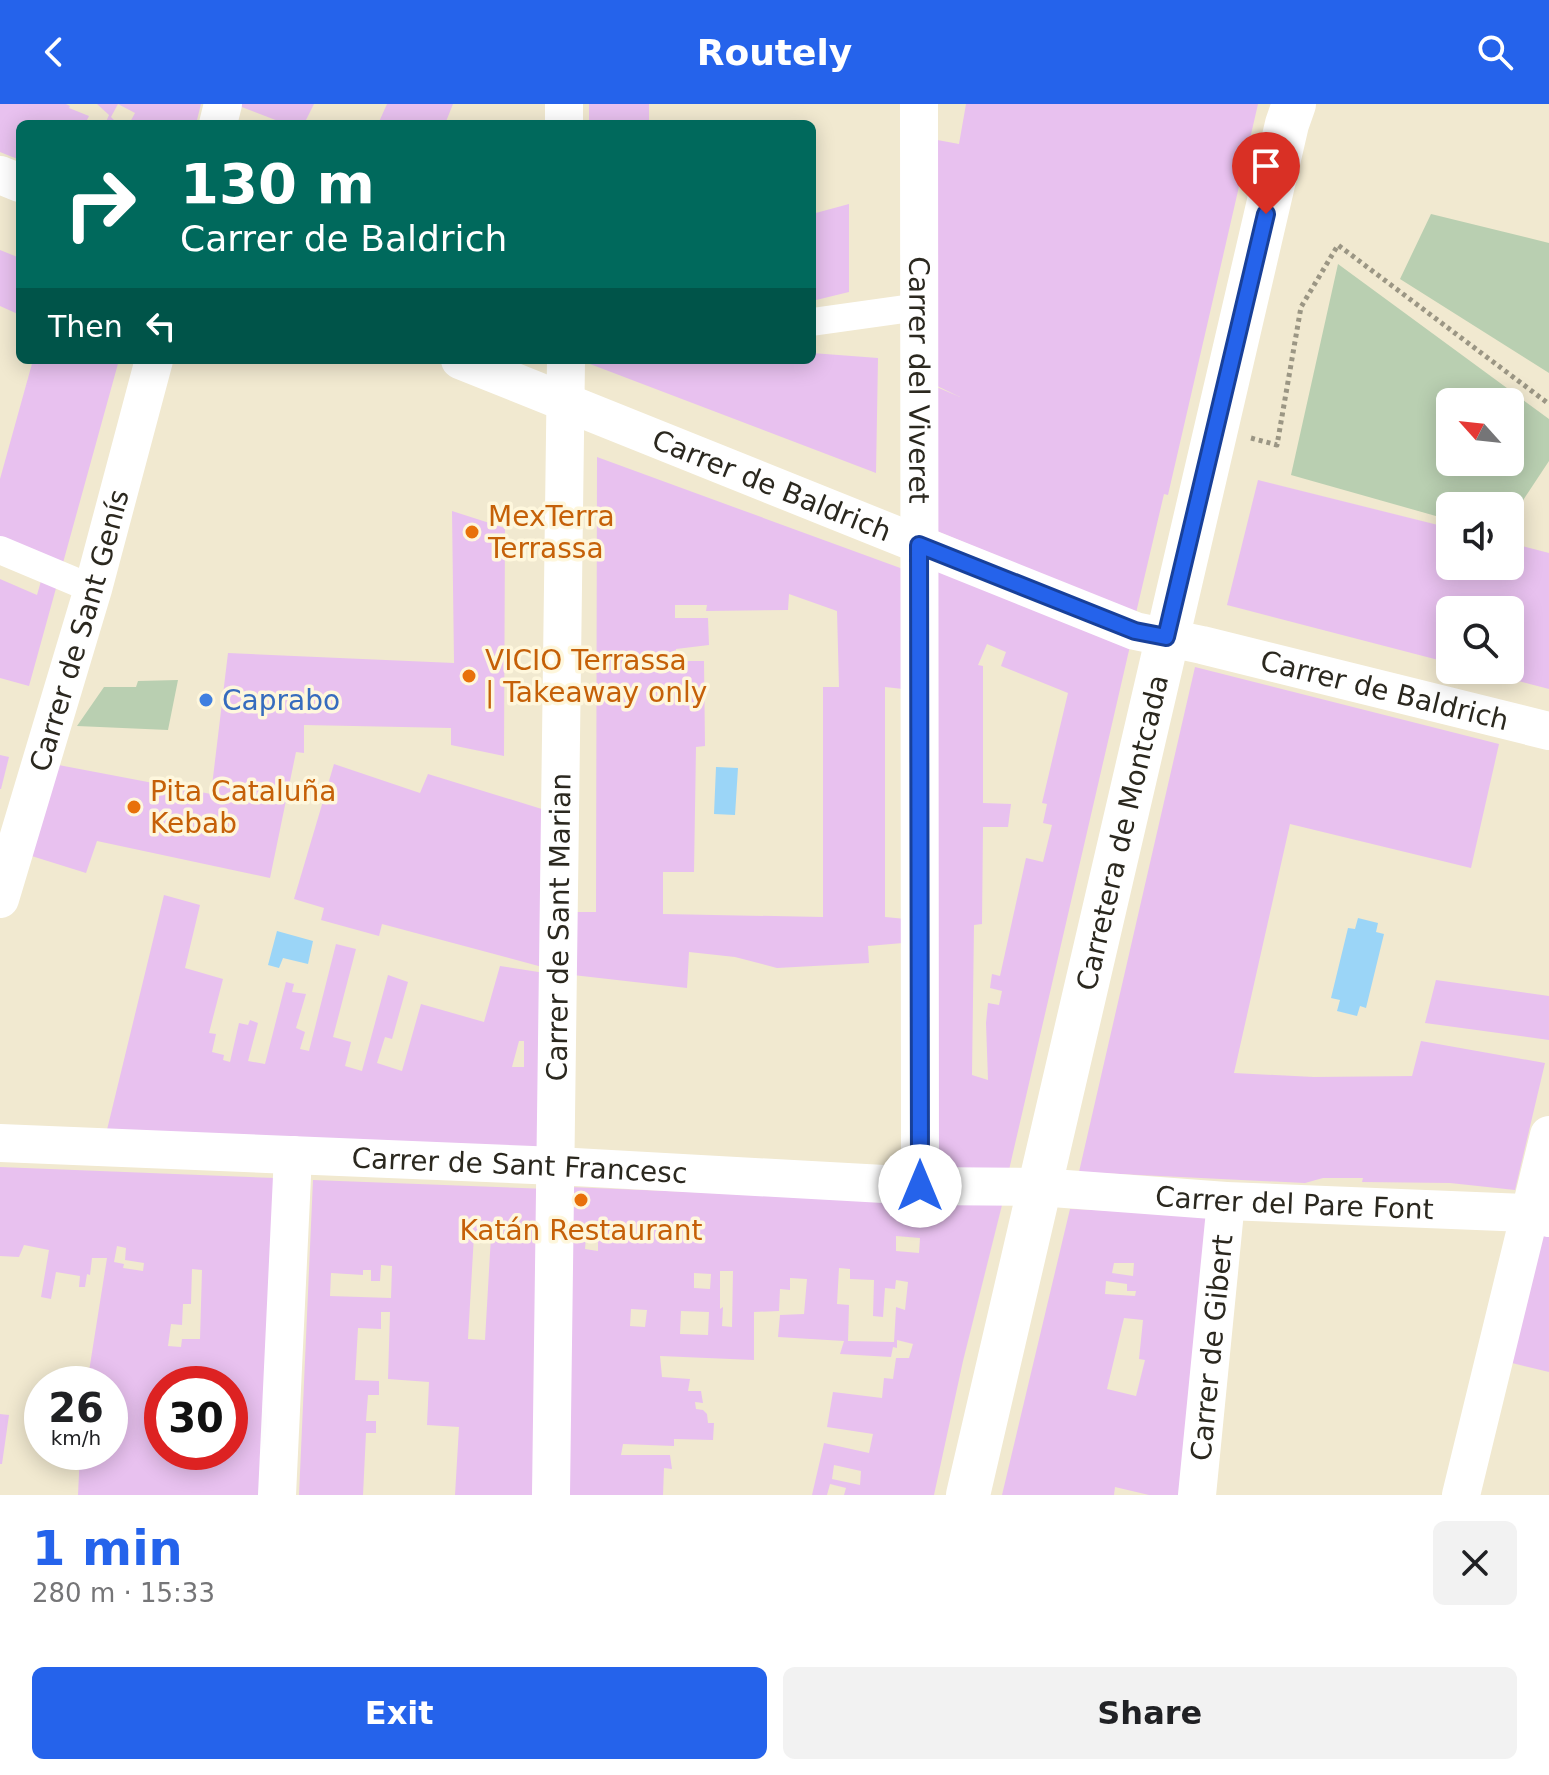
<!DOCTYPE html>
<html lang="en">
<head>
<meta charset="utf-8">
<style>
  :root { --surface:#fff; --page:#f2f2f2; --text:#202124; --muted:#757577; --accent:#2563eb }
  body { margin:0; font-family:"DejaVu Sans",sans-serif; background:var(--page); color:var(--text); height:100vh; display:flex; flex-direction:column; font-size:30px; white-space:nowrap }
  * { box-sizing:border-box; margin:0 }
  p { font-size:26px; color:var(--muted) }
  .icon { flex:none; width:44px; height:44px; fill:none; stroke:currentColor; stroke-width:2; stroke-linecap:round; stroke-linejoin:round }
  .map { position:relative; height:1391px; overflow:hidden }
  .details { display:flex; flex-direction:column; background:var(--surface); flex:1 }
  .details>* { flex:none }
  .hud { position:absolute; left:16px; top:16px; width:800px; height:244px; border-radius:12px; box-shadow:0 4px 20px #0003; background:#00695c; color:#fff; overflow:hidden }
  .needle { width:52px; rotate:297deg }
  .controls { position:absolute; left:1436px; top:284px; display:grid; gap:16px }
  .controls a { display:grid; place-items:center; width:88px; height:88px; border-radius:12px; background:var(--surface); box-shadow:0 4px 20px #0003; font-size:40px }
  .speed { position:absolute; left:24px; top:1262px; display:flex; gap:16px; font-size:40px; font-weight:700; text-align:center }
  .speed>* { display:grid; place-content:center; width:104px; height:104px; border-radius:50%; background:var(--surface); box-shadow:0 4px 20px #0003; line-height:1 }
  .speed small { font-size:20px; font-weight:400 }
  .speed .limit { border:12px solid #d22; background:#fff; color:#111 }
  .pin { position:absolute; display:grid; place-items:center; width:68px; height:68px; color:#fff; margin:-82px -34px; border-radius:50% 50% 50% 0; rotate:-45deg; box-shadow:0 0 8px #0007 }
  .pin .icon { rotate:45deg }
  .me { position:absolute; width:88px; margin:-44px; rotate:0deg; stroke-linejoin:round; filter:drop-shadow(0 0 6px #0008) }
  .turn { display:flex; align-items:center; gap:28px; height:168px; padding:0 32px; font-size:36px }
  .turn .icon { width:104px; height:104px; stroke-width:2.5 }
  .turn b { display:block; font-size:56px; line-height:68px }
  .then { display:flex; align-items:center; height:76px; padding:0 32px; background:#0003; gap:16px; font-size:30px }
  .round { display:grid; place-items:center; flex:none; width:84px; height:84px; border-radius:12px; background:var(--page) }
  .summary { display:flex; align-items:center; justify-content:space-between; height:136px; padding:0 32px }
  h1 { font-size:48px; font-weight:800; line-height:60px; color:var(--accent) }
  .action { display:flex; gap:16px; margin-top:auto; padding:16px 32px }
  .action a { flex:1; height:92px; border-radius:12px; background:var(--accent); color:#fff; font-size:32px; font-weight:800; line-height:92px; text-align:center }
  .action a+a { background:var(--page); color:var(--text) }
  header { display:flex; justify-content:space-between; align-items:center; height:104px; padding:0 32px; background:var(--accent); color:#fff; font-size:36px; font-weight:800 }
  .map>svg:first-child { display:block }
</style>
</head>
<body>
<header><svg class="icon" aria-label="back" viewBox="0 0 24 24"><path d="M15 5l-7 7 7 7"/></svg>Routely<svg class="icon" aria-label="search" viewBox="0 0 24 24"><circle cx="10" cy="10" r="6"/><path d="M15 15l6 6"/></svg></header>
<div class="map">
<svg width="1549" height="1391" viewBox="0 0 1549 1391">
  <rect width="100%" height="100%" fill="#f1e9d0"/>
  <path fill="#b9cfb1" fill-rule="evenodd" d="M 1431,110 L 1549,139 L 1549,269 L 1400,175 Z
    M 1338,160 L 1549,315 L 1549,357 L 1510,416 L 1510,402 L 1450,402 L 1450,416 L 1291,371 ZM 1450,298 L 1510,298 L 1510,358 L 1450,358 Z
    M 178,576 L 168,626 L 77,622 L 104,583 L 136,583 L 138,577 Z"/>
  <path fill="#9bd5f7" d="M 716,663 L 738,664 L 735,711 L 714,710 Z
    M 1358,814 L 1378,819 L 1376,828 L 1384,830 L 1366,904 L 1360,902 L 1357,912 L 1337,907 L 1340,896 L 1331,894 L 1348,824 L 1355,825 Z
    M 277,827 L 313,837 L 308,860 L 283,854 L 279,864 L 268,861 Z"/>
  <path fill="#e8c1ef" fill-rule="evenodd" d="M 0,0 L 66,0 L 70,2 L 69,4 L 89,12 L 85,20 L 20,20 L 20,56 L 0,48 Z
    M 97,0 L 201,0 L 196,20 L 129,20 L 135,9 L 118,0 L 111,13 L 118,20 L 105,20 L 109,11 Z
    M 234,0 L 314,0 L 304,20 L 286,20 Z
    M 387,0 L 453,0 L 445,20 L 378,20 Z
    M 589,0 L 649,0 L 649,20 L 589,20 Z
    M 966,0 L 1258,0 L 1168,391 L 1164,390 L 1136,509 L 927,423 L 927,279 L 960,293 L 931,279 L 932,35 L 959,40 Z
    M 849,100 L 849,188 L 812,197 L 812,110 Z
    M 0,146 L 20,154 L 20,211 L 0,202 Z
    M 812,249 L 878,254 L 876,369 L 590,260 L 590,256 L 812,256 Z
    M 33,256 L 119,256 L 29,582 L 0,574 L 0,475 L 37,491 L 47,456 L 0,436 L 0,375 Z
    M 597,353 L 903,465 L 903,585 L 885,583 L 885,813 L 906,815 L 903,839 L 868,842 L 869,859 L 777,864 L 735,853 L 689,848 L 687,884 L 573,871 L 573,808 L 596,808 ZM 789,490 L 837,507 L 839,583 L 823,583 L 823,813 L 663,810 L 663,768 L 694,768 L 696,643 L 705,642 L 704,557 L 675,557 L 676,545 L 709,541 L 708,514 L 675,514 L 675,501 L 707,501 L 706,507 L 788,506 Z
    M 1258,376 L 1450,424 L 1450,462 L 1510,462 L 1510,439 L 1549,449 L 1549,585 L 1480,567 L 1510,566 L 1510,506 L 1450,506 L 1450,559 L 1227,501 Z
    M 452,407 L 505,424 L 504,652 L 451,641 L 451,624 L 304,621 L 304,649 L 296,648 L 270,774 L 97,737 L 86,769 L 22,749 L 48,659 L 211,690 L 228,549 L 454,559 Z
    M 931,462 L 1130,542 L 1009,1066 L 929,1063 ZM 987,540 L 1006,548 L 1001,562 L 1068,589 L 1042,699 L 1047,700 L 1043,719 L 1052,721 L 1043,758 L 1026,754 L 1000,872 L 992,870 L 990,884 L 1002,887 L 999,901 L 988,899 L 986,919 L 988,976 L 972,971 L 974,821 L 982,820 L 983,723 L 1008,723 L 1011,700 L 983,699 L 983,562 L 978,561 Z
    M 1195,563 L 1499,640 L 1471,764 L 1290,720 L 1234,969 L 1314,973 L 1412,972 L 1421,937 L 1545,959 L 1515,1086 L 1450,1079 L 1362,1078 L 1363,1074 L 1323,1074 L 1305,1079 L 1079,1068 Z
    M 0,651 L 9,653 L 1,685 L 0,685 Z
    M 334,660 L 420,689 L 428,670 L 545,706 L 546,864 L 382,820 L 379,832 L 321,816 L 324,804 L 294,795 Z
    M 164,791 L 200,801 L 185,864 L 223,875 L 209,929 L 216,930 L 212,948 L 224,951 L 223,956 L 230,958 L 239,919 L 248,921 L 250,916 L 258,919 L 248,957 L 265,960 L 286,878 L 294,880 L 292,888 L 306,890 L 296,924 L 305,928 L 300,945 L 309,947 L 336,840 L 356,845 L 333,933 L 351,938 L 345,962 L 362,967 L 388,871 L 408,878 L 392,935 L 385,933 L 377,959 L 402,967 L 421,900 L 484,918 L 500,862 L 545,869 L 546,1047 L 105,1034 ZM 519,937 L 524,937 L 524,963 L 512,963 Z
    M 1436,876 L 1549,892 L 1549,936 L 1425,919 Z
    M 0,1063 L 275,1074 L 263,1391 L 78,1391 L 80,1348 L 110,1348 L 110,1280 L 87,1280 L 107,1154 L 92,1154 L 90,1171 L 87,1170 L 85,1183 L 79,1183 L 80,1172 L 56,1168 L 51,1195 L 41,1193 L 49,1146 L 24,1141 L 19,1153 L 0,1152 ZM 117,1142 L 126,1144 L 125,1156 L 144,1159 L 143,1167 L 123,1164 L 124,1160 L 114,1158 ZM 192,1165 L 202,1166 L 200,1235 L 182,1235 L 181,1243 L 168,1242 L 171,1220 L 182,1221 L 183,1200 L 191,1200 ZM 162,1280 L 230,1280 L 230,1348 L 162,1348 Z
    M 313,1076 L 548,1085 L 532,1391 L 455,1391 L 459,1323 L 427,1321 L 429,1278 L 388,1275 L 390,1208 L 381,1208 L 381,1225 L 358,1224 L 355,1276 L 379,1277 L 379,1291 L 368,1291 L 366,1317 L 376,1317 L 376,1329 L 366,1329 L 363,1391 L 299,1391 ZM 474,1131 L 491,1132 L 485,1236 L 468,1235 ZM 381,1161 L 392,1162 L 391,1194 L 330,1192 L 331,1169 L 363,1171 L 363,1166 L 371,1166 L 371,1177 L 380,1177 Z
    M 569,1083 L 1002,1101 L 963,1257 L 934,1391 L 844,1391 L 846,1384 L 830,1380 L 827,1391 L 812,1391 L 824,1339 L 869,1349 L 873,1330 L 827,1323 L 833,1288 L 882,1294 L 884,1274 L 893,1275 L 896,1254 L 909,1254 L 913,1240 L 897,1236 L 897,1244 L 893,1243 L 891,1253 L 840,1250 L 844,1237 L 778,1233 L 780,1211 L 804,1210 L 807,1175 L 790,1174 L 790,1186 L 780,1185 L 779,1207 L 754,1208 L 754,1256 L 660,1252 L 662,1273 L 690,1275 L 688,1287 L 701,1287 L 703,1299 L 695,1298 L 696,1305 L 703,1306 L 707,1310 L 708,1319 L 714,1319 L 713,1336 L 674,1335 L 674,1342 L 623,1340 L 621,1351 L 670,1351 L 672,1365 L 664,1364 L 663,1391 L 560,1391 ZM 896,1132 L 920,1134 L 919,1149 L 896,1147 ZM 586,1133 L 598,1134 L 598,1147 L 585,1145 ZM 839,1164 L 850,1165 L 850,1175 L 874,1176 L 873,1212 L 883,1213 L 885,1184 L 895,1185 L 896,1176 L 908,1178 L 905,1206 L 896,1203 L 894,1238 L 848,1237 L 849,1201 L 837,1200 ZM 720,1167 L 733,1167 L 732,1223 L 722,1222 L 723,1203 L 720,1205 ZM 694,1169 L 711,1170 L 710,1185 L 694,1184 ZM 631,1205 L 647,1206 L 645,1223 L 630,1222 ZM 681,1207 L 709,1208 L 708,1231 L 680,1230 ZM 834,1361 L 861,1367 L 860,1381 L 832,1375 Z
    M 1070,1105 L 1213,1111 L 1186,1391 L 1149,1391 L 1115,1383 L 1114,1391 L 1002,1391 ZM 1114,1159 L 1134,1159 L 1133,1172 L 1112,1169 ZM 1106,1177 L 1127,1180 L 1127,1187 L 1136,1187 L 1135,1192 L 1105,1190 ZM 1124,1214 L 1143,1216 L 1139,1255 L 1145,1256 L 1136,1292 L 1107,1285 Z
    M 1538,1128 L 1549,1130 L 1549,1268 L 1508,1258 Z
    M 0,1310 L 9,1311 L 2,1360 L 0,1360 Z"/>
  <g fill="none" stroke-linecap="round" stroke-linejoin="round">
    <path stroke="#9b9684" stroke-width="5" stroke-dasharray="4 4" stroke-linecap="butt" d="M 1251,334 L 1277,341 L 1301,203 L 1338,141 L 1549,300"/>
    <path stroke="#fff" stroke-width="28" d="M 812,218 L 919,203
      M 0,446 L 93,485"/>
    <g stroke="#fff" stroke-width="38">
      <path d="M 564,0 L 564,20"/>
      <path id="s1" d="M 919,0 L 920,1082"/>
      <path d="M 218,20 L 223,0"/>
      <path d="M 0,71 L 20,79"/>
      <path id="s2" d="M 460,256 L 1135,527 L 1202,541 L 1549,627"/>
      <path id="s3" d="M 0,795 L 93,485 L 154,256"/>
      <path id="s4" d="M 0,1039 L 557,1062 L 920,1082 L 1039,1083 L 1226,1097 L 1528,1109 L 1549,1114"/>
      <path d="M 277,1391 L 293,1051"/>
      <path id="s5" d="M 551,1391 L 566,256"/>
      <path id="s6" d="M 1197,1391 L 1226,1097"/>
      <path d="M 1461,1391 L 1549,1031"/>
    </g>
    <path stroke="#fff" stroke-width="44" id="s7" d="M 968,1391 L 1287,20 L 1294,0"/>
  </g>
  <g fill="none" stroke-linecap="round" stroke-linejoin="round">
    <defs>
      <path id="route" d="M 920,1082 L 919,441 L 1135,527 L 1166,533 L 1266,110"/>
    </defs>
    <use href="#route" stroke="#184099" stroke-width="20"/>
    <use href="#route" stroke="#2563eb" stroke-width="14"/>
  </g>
  <g fill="#e8710a" stroke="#fef7dd" stroke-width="3">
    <circle cx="472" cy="428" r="8"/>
    <circle cx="469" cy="572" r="8"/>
    <circle cx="134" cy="703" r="8"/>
    <circle cx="581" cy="1096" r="8"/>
  </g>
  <circle fill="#3f7fe0" stroke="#fef7dd" stroke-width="3" cx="206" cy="596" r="8"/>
  <g text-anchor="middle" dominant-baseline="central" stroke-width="7" stroke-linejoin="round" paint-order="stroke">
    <g font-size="28" fill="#2b281f" stroke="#fef7dd">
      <text stroke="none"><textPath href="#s1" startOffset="276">Carrer del Viveret</textPath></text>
      <text stroke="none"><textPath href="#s2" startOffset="336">Carrer de Baldrich</textPath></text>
      <text stroke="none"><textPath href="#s3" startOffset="280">Carrer de Sant Genís</textPath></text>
      <text stroke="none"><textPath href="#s2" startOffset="984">Carrer de Baldrich</textPath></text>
      <text stroke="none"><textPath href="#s7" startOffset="680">Carretera de Montcada</textPath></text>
      <text stroke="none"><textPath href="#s5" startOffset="568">Carrer de Sant Marian</textPath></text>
      <text stroke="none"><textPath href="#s4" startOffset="520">Carrer de Sant Francesc</textPath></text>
      <text stroke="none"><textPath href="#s4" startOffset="1296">Carrer del Pare Font</textPath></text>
      <text stroke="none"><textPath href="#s6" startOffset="148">Carrer de Gibert</textPath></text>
    </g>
    <g font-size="28" fill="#c56008" stroke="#fef7dd" text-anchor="start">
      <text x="488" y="412">MexTerra<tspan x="488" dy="32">Terrassa</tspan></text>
      <text x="485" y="556">VICIO Terrassa<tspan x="485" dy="32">| Takeaway only</tspan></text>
      <text x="150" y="687">Pita Cataluña<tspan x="150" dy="32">Kebab</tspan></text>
      <text x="581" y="1126" text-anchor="middle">Katán Restaurant</text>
    </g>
    <g font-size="28" fill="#366cbe" stroke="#fef7dd" text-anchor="start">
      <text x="222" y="596">Caprabo</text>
    </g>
  </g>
</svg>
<div class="controls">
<a><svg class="needle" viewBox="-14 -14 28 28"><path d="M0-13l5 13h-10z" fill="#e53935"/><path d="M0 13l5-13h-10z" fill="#757577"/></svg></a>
<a><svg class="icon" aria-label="sound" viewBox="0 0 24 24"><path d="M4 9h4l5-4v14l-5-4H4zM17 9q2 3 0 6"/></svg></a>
<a><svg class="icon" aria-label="search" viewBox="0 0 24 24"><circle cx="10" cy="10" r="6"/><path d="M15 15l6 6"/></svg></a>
</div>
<div class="speed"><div>26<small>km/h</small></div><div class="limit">30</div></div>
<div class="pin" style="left:1266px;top:110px;background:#d93025"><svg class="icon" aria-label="arrive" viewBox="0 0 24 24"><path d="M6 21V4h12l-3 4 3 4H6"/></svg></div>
<svg class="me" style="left:920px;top:1082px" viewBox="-20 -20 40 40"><circle r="19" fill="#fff"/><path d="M0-13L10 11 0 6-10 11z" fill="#2563eb"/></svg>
<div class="hud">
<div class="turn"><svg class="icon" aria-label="right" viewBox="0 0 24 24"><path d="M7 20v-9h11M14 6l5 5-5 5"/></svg><div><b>130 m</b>Carrer de Baldrich</div></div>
<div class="then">Then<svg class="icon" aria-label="left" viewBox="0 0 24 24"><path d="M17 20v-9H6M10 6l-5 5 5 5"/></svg></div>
</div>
</div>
<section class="details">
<div class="summary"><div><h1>1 min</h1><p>280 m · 15:33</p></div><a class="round"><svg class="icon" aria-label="close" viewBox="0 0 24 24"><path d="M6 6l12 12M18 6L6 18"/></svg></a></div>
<div class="action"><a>Exit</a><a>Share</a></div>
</section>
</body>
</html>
